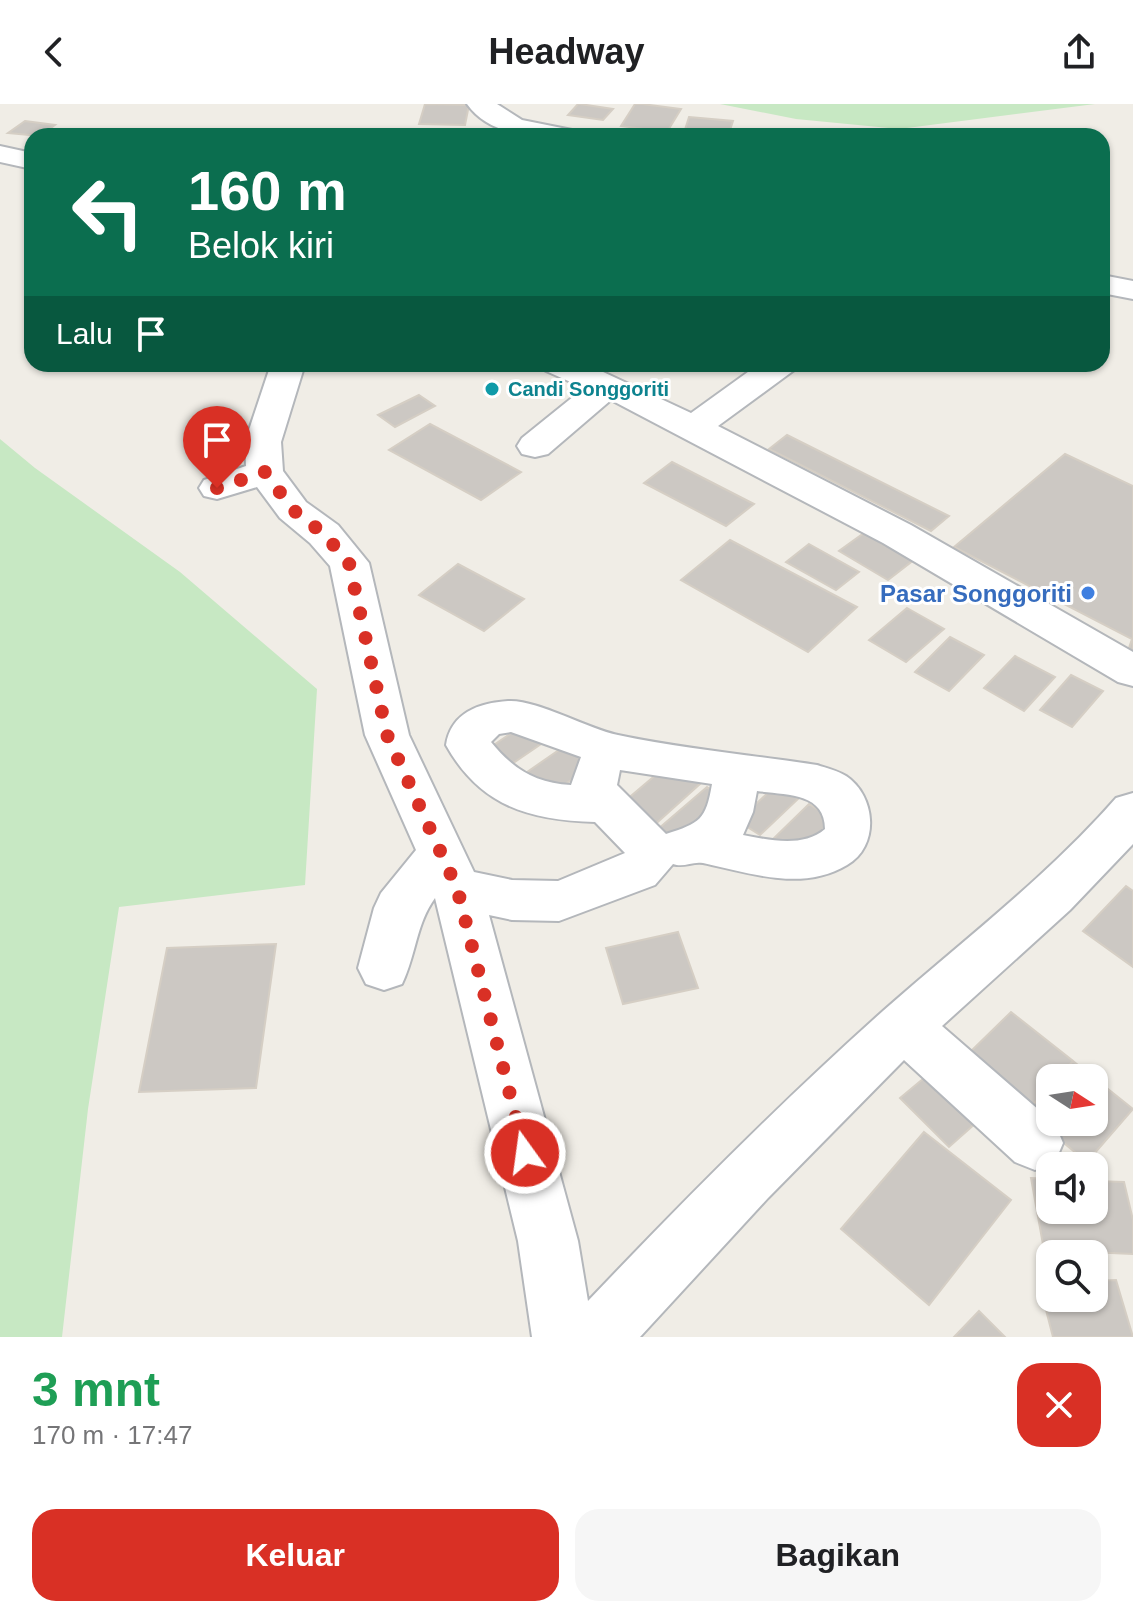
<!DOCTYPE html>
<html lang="id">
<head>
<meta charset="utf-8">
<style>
  :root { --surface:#fff; --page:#f6f6f6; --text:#202124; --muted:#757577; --accent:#d93025 }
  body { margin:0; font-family:Arial,sans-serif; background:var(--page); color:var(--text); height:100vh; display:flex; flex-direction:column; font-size:30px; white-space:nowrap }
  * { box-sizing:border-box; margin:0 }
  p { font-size:26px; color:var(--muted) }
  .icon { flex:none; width:44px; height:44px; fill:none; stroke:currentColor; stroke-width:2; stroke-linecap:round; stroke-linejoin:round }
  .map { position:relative; height:1233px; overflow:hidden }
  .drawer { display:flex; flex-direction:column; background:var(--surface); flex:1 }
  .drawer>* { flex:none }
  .top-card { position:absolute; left:24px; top:24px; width:1086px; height:244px; border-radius:24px; box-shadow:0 2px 6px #0004; background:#0b6e4f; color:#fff; overflow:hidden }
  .needle { width:52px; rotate:102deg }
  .tools { position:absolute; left:1036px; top:960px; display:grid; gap:16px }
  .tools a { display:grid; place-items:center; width:72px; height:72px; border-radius:16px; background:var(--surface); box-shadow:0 2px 6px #0004; font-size:40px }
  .pin { position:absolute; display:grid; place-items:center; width:68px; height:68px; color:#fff; margin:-82px -34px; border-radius:50% 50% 50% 0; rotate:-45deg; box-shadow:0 0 8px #0007 }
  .pin .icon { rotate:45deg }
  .me { position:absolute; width:88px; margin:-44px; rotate:346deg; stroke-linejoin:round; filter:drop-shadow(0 0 6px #0008) }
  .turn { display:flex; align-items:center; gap:28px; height:168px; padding:0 32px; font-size:36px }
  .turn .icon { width:104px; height:104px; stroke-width:2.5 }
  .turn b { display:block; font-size:56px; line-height:68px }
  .then { display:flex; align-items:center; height:76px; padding:0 32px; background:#0003; gap:16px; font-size:30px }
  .round { display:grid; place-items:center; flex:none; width:84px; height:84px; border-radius:24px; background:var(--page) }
  .headline { display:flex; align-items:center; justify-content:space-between; height:136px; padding:0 32px }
  h1 { font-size:48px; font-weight:800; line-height:60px; color:#1e9e55 }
  .action { display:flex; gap:16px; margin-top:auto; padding:16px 32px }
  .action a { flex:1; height:92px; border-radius:24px; background:var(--accent); color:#fff; font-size:32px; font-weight:800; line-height:92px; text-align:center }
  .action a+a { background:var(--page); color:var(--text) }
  header { display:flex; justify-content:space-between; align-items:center; height:104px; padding:0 32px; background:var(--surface); font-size:36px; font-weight:800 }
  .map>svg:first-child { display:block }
</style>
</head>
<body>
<header><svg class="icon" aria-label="back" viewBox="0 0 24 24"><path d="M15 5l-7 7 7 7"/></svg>Headway<svg class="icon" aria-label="share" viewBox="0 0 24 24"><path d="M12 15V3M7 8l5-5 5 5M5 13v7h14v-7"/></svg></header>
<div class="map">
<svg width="1133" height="1233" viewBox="0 0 1133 1233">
  <rect width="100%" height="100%" fill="#f0ede6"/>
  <path fill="#c7e8c3" d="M 720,0 L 1095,0 L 899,25 L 796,15 Z
    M 0,335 L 35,364 L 180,468 L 317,585 L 305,781 L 119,803 L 88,1005 L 62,1233 L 0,1233 Z"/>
  <path fill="#ccc8c3" stroke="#d5cec4" stroke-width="2" d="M 425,0 L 469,1 L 465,21 L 419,20 Z
    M 578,0 L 580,0 L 613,5 L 603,16 L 568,11 Z
    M 635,0 L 642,0 L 681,5 L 667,28 L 621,22 Z
    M 689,13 L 733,17 L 728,32 L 683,32 Z
    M 25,17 L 55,21 L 40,32 L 8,29 Z
    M 419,291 L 435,302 L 395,323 L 378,311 Z
    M 430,320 L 521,368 L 481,396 L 389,346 Z
    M 787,331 L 949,412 L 931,427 L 769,345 Z
    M 1065,350 L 1133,382 L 1133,549 L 1128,547 L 1132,535 L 954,443 Z
    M 672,358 L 754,400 L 726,422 L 644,379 Z
    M 864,429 L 886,442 L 889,440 L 915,455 L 888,476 L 839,447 Z
    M 730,436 L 857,503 L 808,548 L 681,476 Z
    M 809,440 L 859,468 L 836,486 L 786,458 Z
    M 458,460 L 524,495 L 484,527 L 419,491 Z
    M 907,504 L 944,525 L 906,558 L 869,536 Z
    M 950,533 L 984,551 L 949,587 L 915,568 Z
    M 1015,552 L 1055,573 L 1024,607 L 984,584 Z
    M 1071,571 L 1103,587 L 1072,623 L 1040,606 Z
    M 526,619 L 547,636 L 503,666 L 482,649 Z
    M 569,639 L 594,660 L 541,697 L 517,675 Z
    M 671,658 L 701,679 L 650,725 L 618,703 Z
    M 776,681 L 798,695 L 760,731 L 738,717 Z
    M 707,683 L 730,699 L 680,742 L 657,726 Z
    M 809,700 L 834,716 L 798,752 L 772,736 Z
    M 1126,782 L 1133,787 L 1133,863 L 1083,827 Z
    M 678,828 L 698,884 L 623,900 L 606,844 Z
    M 276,840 L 256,984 L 139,988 L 167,844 Z
    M 1011,908 L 1073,957 L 1058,974 L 1050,974 L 1050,982 L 1026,1008 L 963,955 Z
    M 1073,957 L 1133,1005 L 1087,1058 L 1026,1008 L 1050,982 L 1050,1018 L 1094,1018 L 1094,974 L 1058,974 Z
    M 936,964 L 985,1011 L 949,1043 L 900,994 Z
    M 924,1028 L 1011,1096 L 929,1201 L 841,1125 Z
    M 1031,1074 L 1050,1075 L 1050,1106 L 1094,1106 L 1094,1077 L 1124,1078 L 1133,1116 L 1133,1150 L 1044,1146 Z
    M 1116,1176 L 1133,1233 L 1053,1233 L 1039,1179 L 1050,1178 L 1050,1194 L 1094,1194 L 1094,1177 Z
    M 979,1207 L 1005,1233 L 954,1233 Z"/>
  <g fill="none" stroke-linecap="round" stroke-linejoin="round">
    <defs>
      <path id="minor" d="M 467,0 L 497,0 L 522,16 L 572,26 L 576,32 C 538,32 492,35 467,0 Z
        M 0,42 L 32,49 L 32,65 L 0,58 Z
        M 1102,171 L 1133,177 L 1133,195 L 1102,189 Z
        M 271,260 L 305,260 L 281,338 L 283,367 L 306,398 L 338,421 L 369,459 L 409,631 L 474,768 L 512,776 L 558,777 L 625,749 L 595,718 C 529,716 480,702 446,641 C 451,609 478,599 508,597 C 536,595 588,625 618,631 C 684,645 751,651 817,661 C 827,664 838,667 846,672 C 876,692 880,742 847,761 C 802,788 750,769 703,759 C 692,757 684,764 673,760 L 655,781 L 559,817 L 512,816 L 489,811 L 578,1137 L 588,1197 C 683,1097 780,999 883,907 C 962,837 1046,774 1116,694 L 1133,689 L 1133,740 L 1070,806 L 942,922 L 1055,1020 L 1063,1039 L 1055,1058 L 1035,1066 L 1015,1058 L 904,956 L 768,1094 L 640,1233 L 532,1233 L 518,1137 L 435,794 C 416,820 416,851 402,880 L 384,886 L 366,880 L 358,864 L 374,804 L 381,789 L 416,746 L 365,631 L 330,462 L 310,439 L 280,414 L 257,383 L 217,395 L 204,392 L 199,384 L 204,376 L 246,362 L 245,338 ZM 511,628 L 581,653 L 571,681 C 535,679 513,665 491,638 L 499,630 ZM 620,666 L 712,680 C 706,716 700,719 666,730 L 617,681 ZM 757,687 C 785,691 825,688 825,725 C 803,744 769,736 743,731 L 753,708 Z
        M 541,260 L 586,260 L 691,309 L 759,260 L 798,260 L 793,267 L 718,322 L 911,421 L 1133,548 L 1133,582 L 1118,578 L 883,439 L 611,296 L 548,350 L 535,353 L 522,350 L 517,342 L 522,334 L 584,284 L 546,267 Z"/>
    </defs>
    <use href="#minor" stroke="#b4b7bb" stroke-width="4"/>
    <use href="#minor" fill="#fff" fill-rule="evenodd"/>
  </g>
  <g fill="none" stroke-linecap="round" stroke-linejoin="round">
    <path stroke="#d93025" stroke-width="14" stroke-dasharray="0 25.2" d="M 217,384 L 265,368 L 293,406 L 324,430 L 349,459 L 387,631 L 457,784 L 525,1049"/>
  </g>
  <circle fill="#0f9aa8" stroke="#fff" stroke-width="3" cx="492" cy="285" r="8"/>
  <circle fill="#3f7fe0" stroke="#fff" stroke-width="3" cx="1088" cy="489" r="8"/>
  <g text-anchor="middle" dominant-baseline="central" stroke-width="6" stroke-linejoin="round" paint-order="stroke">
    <g font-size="20" font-weight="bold" fill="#0d838f" stroke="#fff" text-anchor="start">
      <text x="508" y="285">Candi Songgoriti</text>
    </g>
    <g font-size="24" font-weight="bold" fill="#366cbe" stroke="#fff" text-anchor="end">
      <text x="1072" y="489">Pasar Songgoriti</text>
    </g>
  </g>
</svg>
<div class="tools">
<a><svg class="needle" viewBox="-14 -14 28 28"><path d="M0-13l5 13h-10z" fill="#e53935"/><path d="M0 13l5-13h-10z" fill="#757577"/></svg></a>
<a><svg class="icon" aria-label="sound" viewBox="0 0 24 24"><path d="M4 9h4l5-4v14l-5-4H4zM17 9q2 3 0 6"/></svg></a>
<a><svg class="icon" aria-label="search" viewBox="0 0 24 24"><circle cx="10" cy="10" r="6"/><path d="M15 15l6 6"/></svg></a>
</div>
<div class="pin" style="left:217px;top:384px;background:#d93025"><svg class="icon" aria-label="arrive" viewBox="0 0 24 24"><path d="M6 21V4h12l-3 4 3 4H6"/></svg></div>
<svg class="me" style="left:525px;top:1049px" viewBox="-20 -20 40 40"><circle r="17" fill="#d93025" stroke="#fff" stroke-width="3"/><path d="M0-11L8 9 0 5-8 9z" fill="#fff"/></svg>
<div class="top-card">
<div class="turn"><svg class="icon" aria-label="left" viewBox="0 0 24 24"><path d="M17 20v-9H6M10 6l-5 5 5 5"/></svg><div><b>160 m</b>Belok kiri</div></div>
<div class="then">Lalu<svg class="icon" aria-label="arrive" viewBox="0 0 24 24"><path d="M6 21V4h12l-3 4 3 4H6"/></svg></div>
</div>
</div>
<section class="drawer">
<div class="headline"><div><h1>3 mnt</h1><p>170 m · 17:47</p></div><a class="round" style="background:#d93025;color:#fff"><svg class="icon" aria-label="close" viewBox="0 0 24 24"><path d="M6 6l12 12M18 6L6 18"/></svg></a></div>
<div class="action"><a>Keluar</a><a>Bagikan</a></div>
</section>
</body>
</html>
